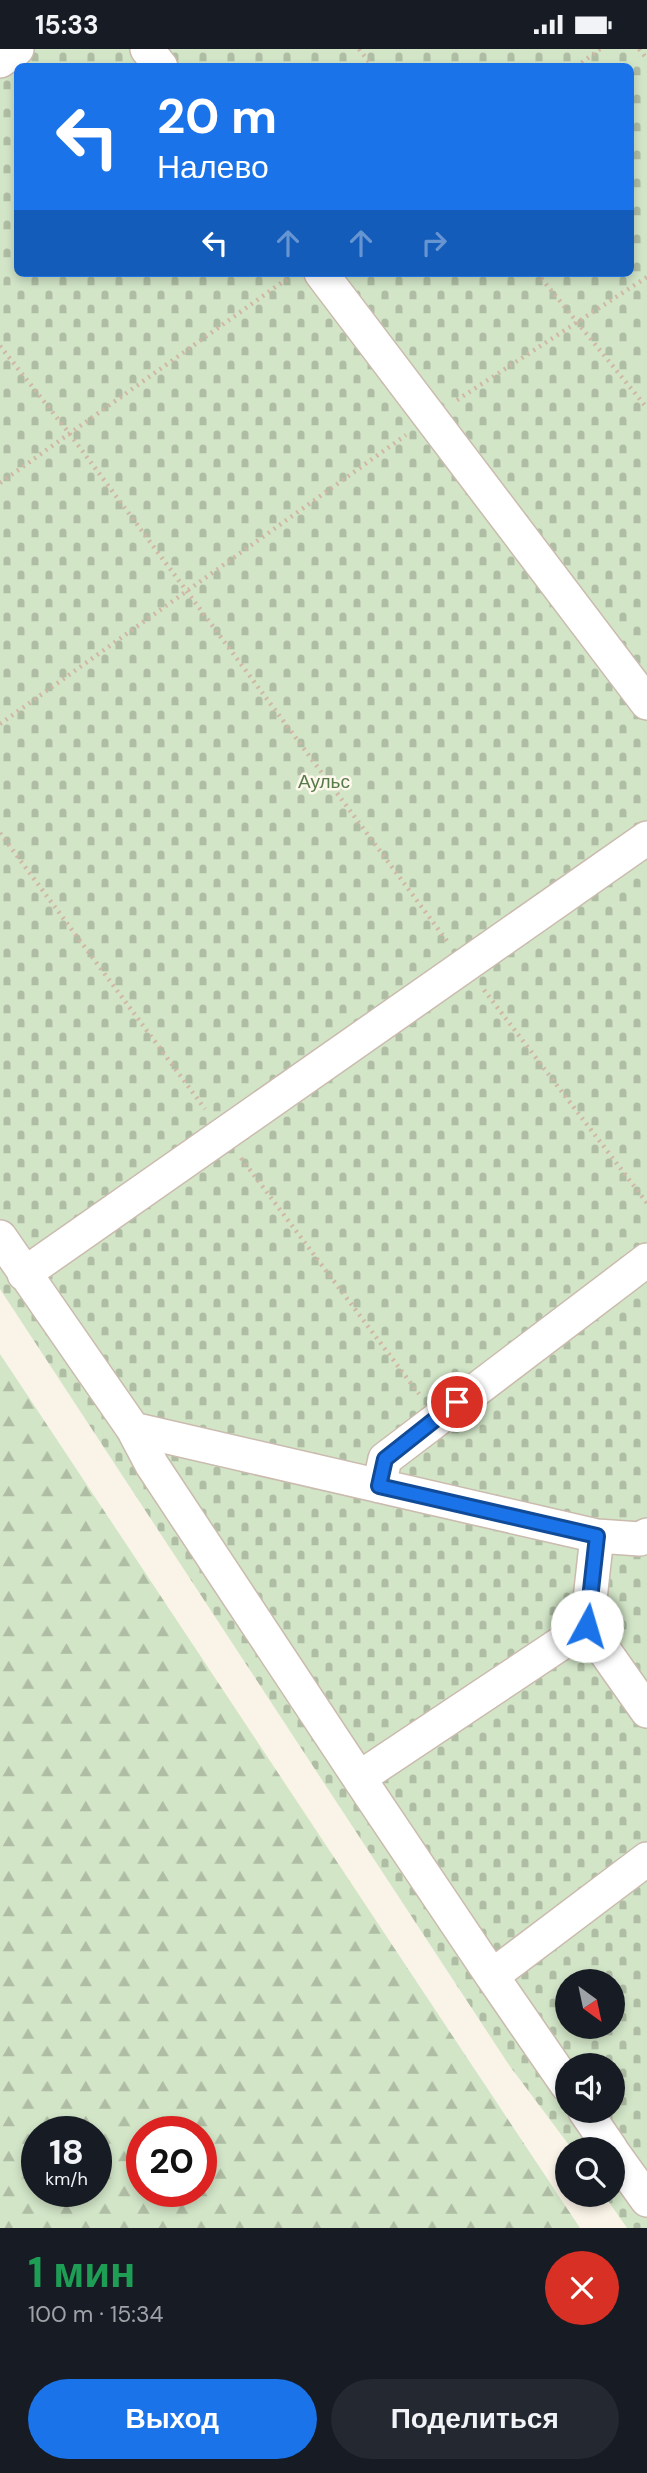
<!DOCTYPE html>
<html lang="ru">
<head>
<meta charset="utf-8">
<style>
  :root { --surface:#171b24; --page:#242831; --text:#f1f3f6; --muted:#9ea1a6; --accent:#1a73e8 }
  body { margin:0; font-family:"DM Sans",sans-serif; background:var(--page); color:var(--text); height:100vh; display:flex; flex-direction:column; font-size:26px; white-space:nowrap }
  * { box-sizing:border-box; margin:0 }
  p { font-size:23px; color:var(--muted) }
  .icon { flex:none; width:38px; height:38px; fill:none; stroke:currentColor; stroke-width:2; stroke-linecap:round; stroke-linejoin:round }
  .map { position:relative; height:2179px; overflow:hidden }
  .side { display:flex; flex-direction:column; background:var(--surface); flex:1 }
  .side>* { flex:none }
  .banner { position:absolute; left:14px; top:14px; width:620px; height:214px; border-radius:10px; box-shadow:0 4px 10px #0003; background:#1a73e8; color:#fff; overflow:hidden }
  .needle { width:46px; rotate:147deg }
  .fabs { position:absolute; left:555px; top:1920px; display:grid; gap:14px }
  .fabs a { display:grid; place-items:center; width:70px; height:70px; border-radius:50%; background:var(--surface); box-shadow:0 4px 10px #0003; font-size:35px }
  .speed { position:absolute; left:21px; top:2067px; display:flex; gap:14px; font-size:35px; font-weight:700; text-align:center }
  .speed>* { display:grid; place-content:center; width:91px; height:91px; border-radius:50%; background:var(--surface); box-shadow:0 4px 10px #0003; line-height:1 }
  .speed small { font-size:18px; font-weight:400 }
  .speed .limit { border:10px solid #d22; background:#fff; color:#111 }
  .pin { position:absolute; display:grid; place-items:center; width:60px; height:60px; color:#fff; margin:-30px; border:4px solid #fff; border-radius:50%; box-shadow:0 2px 7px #0007 }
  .me { position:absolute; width:77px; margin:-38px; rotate:6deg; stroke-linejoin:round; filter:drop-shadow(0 0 5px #0008) }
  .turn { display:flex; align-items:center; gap:24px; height:147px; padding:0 28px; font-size:32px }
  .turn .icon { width:91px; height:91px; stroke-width:2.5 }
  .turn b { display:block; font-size:49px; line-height:60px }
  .lanes { display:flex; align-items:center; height:66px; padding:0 28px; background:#0003; justify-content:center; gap:35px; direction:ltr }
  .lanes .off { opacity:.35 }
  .round { display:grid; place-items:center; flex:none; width:74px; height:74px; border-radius:37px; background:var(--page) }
  .summary { display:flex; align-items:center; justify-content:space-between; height:119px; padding:0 28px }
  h1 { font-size:42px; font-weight:700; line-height:52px; color:#1e9e55 }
  .action { display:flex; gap:14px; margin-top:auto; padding:14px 28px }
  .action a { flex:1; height:80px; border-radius:42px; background:var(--accent); color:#fff; font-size:28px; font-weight:700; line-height:80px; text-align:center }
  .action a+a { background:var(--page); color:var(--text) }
  .status { display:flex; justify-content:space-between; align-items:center; height:49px; padding:0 35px; background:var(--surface); direction:ltr }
  .status svg { height:19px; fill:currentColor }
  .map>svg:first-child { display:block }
</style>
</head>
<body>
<div class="status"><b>15:33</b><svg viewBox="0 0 49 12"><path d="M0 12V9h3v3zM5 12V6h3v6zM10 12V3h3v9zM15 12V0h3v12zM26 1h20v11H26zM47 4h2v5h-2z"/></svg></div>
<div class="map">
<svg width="647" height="2179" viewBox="0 0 647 2179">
  <defs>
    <pattern id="forest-firs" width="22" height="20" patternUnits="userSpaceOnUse" patternTransform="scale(1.75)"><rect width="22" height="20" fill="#d2e5c7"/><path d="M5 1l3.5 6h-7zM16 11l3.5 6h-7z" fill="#afbda4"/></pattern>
    <pattern id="cemetery-stones" width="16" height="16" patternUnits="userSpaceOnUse" patternTransform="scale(1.75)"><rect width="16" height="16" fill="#d2e5c7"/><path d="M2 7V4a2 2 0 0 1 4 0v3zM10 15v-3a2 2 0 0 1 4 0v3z" fill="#afbda4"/></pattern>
  </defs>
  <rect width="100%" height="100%" fill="#faf3e7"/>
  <path fill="url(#forest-firs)" fill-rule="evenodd" d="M 0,1305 L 580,2179 L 0,2179 ZM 37,2082 L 96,2082 L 96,2142 L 37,2142 ZM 142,2082 L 201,2082 L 201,2142 L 142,2142 Z"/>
  <path fill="url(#cemetery-stones)" fill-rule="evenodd" d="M 0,0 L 647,0 L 647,2179 L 627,2179 L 604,2146 L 612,2146 L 612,2100 L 572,2100 L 509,2016 L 0,1240 ZM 18,18 L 630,18 L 630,224 L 18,224 ZM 567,1932 L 612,1932 L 612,1978 L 567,1978 ZM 567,2016 L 612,2016 L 612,2062 L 567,2062 Z"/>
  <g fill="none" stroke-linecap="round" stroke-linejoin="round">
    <defs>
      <path id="minor" d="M 147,0 L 161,18
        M 0,12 L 17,0
        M 321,224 L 647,654
        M 0,1188 L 133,1380 L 597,1487 L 640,1490 L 647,1486
        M 24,1225 L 647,789
        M 133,1380 L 152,1416 L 359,1729 L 587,1577
        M 379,1437 L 385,1410 L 647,1211
        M 597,1487 L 587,1577 L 647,1662
        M 359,1729 L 492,1927 L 647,1810
        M 492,1927 L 567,2036
        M 585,2062 L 611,2100
        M 612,2102 L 647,2151"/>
    </defs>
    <use href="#minor" stroke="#cabbae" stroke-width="36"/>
    <path stroke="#d0b7a5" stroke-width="4.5" stroke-dasharray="2 5" stroke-linecap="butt" d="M 359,0 L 373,18
      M 639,0 L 647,10
      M 576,18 L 600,0
      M 537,224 L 647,359
      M 0,297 L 69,384 L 447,892
      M 457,351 L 647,228
      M 0,434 L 291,227
      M 0,675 L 406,386
      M 0,784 L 205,1060
      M 484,941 L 647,1154
      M 241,1109 L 419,1345"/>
    <use href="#minor" stroke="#fff" stroke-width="33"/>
  </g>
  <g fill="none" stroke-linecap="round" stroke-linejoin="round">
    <defs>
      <path id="route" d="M 457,1353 L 385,1410 L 379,1437 L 597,1487 L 587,1577"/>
    </defs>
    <use href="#route" stroke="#114b97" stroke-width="18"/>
    <use href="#route" stroke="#1a73e8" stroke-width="12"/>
  </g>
  <g text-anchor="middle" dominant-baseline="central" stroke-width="5" stroke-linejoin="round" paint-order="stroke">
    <g font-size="19" fill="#577a4b" stroke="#fdf7ec">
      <text x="324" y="732">Аульс</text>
    </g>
  </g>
</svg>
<div class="fabs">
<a><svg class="needle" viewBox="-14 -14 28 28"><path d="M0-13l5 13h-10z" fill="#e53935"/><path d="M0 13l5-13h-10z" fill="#9ea1a6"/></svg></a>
<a><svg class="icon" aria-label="sound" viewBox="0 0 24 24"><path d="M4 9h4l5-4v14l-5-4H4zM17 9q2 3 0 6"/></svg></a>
<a><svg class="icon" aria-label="search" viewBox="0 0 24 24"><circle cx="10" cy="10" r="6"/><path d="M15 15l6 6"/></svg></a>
</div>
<div class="speed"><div>18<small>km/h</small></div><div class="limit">20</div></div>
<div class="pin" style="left:457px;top:1353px;background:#d93025"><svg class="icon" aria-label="arrive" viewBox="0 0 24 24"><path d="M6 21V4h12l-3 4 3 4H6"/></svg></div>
<svg class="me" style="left:587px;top:1577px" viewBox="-20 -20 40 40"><circle r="19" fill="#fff"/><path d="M0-13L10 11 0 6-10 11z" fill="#1a73e8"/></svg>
<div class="banner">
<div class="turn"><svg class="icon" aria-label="left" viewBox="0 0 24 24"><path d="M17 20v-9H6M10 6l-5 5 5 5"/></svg><div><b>20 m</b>Налево</div></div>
<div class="lanes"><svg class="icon" aria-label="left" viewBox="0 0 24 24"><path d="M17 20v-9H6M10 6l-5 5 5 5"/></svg><svg class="icon off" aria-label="ahead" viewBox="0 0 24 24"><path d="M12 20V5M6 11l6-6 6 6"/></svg><svg class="icon off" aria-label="ahead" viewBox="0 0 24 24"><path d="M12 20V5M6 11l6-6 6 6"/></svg><svg class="icon off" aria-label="right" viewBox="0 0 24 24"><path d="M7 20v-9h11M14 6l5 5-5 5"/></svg></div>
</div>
</div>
<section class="side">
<div class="summary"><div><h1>1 мин</h1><p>100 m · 15:34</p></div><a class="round" style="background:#d93025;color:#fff"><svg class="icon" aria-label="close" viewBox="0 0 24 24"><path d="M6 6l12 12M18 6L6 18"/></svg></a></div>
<div class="action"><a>Выход</a><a>Поделиться</a></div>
</section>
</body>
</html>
